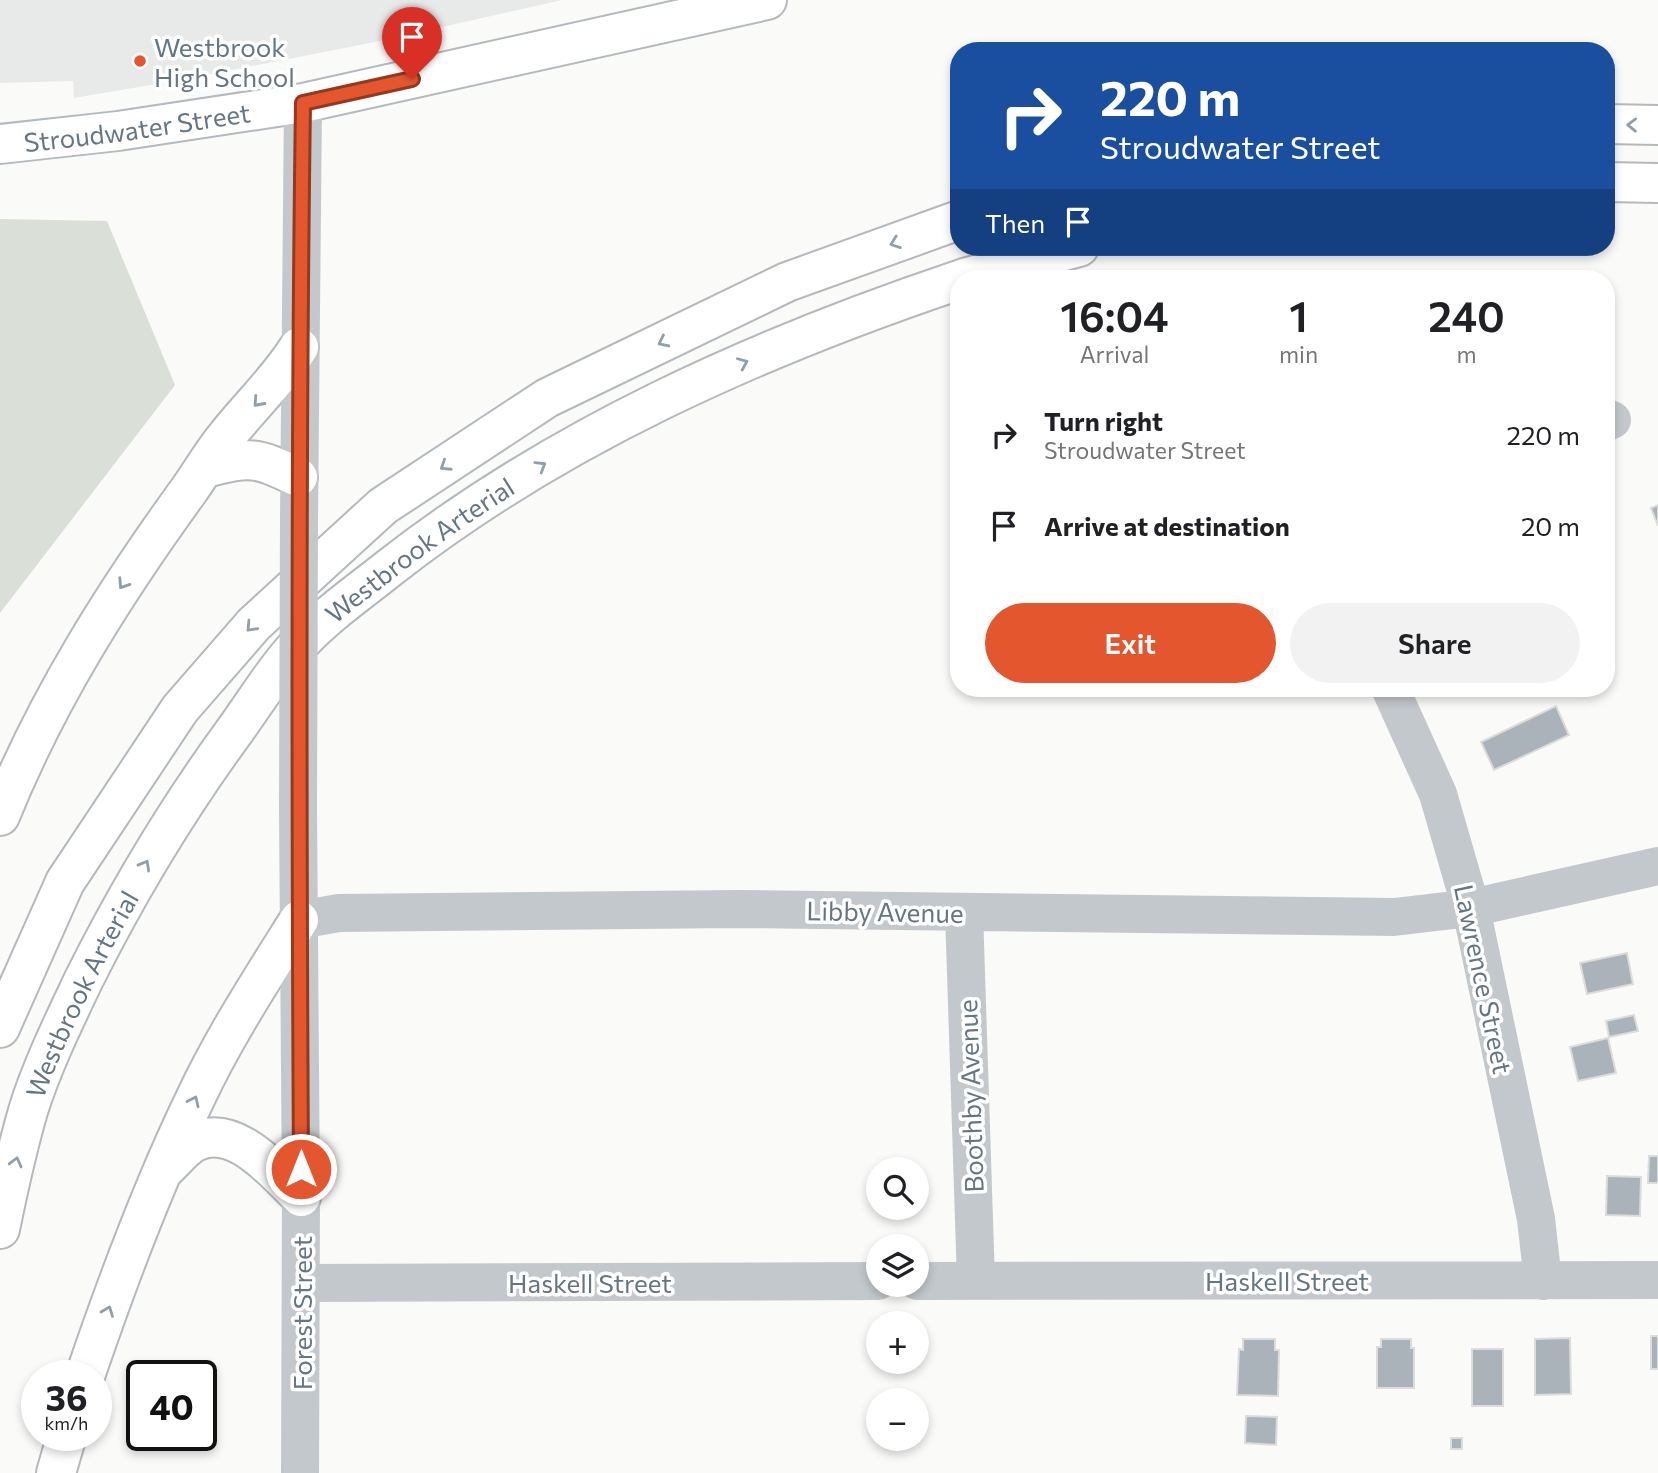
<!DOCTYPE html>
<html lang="en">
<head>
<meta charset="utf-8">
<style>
  :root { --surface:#fff; --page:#f2f2f2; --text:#202124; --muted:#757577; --accent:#e4572e }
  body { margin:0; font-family:Commissioner,sans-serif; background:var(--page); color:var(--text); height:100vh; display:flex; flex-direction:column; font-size:26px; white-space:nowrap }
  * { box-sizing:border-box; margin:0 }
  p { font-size:23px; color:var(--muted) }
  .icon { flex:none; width:38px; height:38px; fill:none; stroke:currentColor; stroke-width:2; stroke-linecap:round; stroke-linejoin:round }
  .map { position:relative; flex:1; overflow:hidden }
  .side { position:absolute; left:950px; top:270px; width:665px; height:427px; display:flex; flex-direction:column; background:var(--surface); border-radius:28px; box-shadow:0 4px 10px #0003 }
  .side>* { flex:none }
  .top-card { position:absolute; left:950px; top:42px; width:665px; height:214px; border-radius:28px; box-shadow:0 4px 10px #0003; background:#1a4fa0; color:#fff; overflow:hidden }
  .buttons { position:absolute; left:866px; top:1157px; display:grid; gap:14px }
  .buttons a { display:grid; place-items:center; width:63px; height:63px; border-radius:50%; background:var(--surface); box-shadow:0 4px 10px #0003; font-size:35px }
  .speed { position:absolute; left:21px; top:1360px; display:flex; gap:14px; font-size:35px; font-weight:700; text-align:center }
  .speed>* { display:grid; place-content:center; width:91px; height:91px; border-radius:50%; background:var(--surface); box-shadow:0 4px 10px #0003; line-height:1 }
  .speed small { font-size:18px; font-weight:400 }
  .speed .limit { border:4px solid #111; border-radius:10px; background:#fff; color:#111 }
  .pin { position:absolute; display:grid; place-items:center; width:60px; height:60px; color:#fff; margin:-72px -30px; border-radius:50% 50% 50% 0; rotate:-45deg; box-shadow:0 0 7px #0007 }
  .pin .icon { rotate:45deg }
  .me { position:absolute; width:77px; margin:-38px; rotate:0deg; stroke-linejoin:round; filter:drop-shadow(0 0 5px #0008) }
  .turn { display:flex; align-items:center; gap:24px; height:147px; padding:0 35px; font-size:32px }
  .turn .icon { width:91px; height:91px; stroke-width:2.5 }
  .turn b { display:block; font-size:49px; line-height:60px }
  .then { display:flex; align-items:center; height:66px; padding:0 35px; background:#0003; gap:14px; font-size:26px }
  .eta { display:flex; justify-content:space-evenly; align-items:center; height:119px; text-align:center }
  .eta b { font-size:42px; font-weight:600; line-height:49px }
  .action { display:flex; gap:14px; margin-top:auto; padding:14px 35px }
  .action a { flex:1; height:80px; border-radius:42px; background:var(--accent); color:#fff; font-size:28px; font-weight:600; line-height:80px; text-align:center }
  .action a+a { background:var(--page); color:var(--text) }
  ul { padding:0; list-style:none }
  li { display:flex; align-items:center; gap:21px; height:91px; padding:0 35px }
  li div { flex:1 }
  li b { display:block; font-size:26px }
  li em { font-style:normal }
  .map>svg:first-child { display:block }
</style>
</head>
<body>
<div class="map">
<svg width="1658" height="1473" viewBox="0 0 1658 1473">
  <rect width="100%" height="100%" fill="#fafaf8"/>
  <path fill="#e8e9e9" d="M 0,0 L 562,0 L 375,42 L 186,79 L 74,98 L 73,81 L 0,83 Z"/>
  <path fill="#dadfd7" d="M 0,219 L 107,221 L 175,385 L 0,613 Z"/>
  <path fill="#aab3b9" stroke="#dcdcda" stroke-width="2" d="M 1658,505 L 1658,526 L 1651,508 Z
    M 1556,706 L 1569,735 L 1494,770 L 1481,742 Z
    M 1627,953 L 1633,984 L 1587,994 L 1580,963 Z
    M 1634,1015 L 1638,1031 L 1609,1037 L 1606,1021 Z
    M 1608,1038 L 1616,1073 L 1578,1081 L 1570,1047 Z
    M 1649,1156 L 1658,1156 L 1658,1183 L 1648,1183 Z
    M 1607,1176 L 1641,1177 L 1640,1216 L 1606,1215 Z
    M 1651,1336 L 1658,1336 L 1658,1369 L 1651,1369 Z
    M 1570,1338 L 1571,1394 L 1535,1395 L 1535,1339 Z
    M 1243,1339 L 1275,1339 L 1275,1350 L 1279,1350 L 1278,1396 L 1237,1395 L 1239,1349 L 1243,1350 Z
    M 1381,1339 L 1411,1339 L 1411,1348 L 1414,1348 L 1414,1388 L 1377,1388 L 1377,1347 L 1381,1347 Z
    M 1472,1349 L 1503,1349 L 1503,1406 L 1472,1406 Z
    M 1246,1416 L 1277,1417 L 1276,1445 L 1245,1443 Z
    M 1451,1438 L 1462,1438 L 1462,1449 L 1451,1449 Z"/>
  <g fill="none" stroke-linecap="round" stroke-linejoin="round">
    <defs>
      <g id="secondary">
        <path id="s1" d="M 0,144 L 118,131 L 303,103 L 767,0"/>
      </g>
      <g id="trunk">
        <path d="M 1606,124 L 1658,125"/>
        <path d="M 1606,182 L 1658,183"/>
        <path d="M 964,278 L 1079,247"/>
        <path d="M 205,468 C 252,456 255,457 298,477"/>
        <path d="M 0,816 C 47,699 115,592 189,490 C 201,473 212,454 225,438 C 250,406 277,382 299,347"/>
        <path d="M 0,1028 L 65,882 L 180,709 L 254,624 L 383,506 L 547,398 L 787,282 L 959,220"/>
        <path d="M 165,1169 C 174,1161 183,1149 193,1143 C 233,1120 275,1172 301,1197"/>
        <path id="s2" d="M 0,1229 C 8,1190 17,1149 28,1111 C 41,1068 65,1019 84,979 C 128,891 178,808 236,729 C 256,701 277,667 300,643 C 326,615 358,593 388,569 C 556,437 757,348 959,280"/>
        <path d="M 85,1376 C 117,1282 152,1188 195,1099 C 224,1037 262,979 299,920"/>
        <path d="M 56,1473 L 67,1435"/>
      </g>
    </defs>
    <use href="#secondary" stroke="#b3babf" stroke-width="42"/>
    <use href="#trunk" stroke="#b4b9bd" stroke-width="42"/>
    <path stroke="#c3c8cc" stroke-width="38" d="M 1606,422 L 1612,420
      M 1390,688 L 1438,794 L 1471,908 L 1536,1219 L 1543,1281
      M 964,912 L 976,1281
      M 299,920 L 339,913 L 738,909 L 1394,917 L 1471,908 L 1658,866
      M 917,1281 L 1658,1280
      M 301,1283 L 878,1281"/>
    <path stroke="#c3c8cc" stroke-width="38" d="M 299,519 L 303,103
      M 298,808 L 301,1197 L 300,1473"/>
    <use href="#secondary" stroke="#fff" stroke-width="38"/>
    <use href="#trunk" stroke="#fff" stroke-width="38"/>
    <path stroke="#c3c8cc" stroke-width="38" d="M 298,808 L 299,519"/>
  </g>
  <defs><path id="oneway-chevron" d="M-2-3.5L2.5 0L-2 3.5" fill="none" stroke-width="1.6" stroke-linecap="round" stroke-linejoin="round" transform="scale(1.75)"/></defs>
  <g stroke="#939fa8">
    <use href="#oneway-chevron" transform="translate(1632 125) rotate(-179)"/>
    <use href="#oneway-chevron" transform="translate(895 243) rotate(160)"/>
    <use href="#oneway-chevron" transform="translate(663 342) rotate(154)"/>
    <use href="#oneway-chevron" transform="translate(743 363) rotate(-23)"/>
    <use href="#oneway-chevron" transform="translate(258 402) rotate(132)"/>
    <use href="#oneway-chevron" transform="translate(445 466) rotate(147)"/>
    <use href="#oneway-chevron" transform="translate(541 466) rotate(-31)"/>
    <use href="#oneway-chevron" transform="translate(123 584) rotate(123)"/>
    <use href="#oneway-chevron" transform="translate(251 627) rotate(133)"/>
    <use href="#oneway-chevron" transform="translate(145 865) rotate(-61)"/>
    <use href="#oneway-chevron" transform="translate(194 1101) rotate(-65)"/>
    <use href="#oneway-chevron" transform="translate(16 1162) rotate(-76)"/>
    <use href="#oneway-chevron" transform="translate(108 1311) rotate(-69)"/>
  </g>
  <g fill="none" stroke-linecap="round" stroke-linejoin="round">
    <defs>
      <path id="route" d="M 301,1169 C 299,814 298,458 303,103 L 412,79"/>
    </defs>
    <use href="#route" stroke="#94391e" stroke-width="18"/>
    <use href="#route" stroke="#e4572e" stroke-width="12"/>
  </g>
  <circle fill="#e4572e" stroke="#fff" stroke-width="2.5" cx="140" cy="61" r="7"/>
  <g text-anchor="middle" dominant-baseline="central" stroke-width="7" stroke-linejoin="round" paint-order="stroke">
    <g font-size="26" fill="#657683" stroke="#fff" text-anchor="start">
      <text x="154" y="46">Westbrook<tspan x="154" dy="30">High School</tspan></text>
    </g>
    <g font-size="26" fill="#657683" stroke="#fff">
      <text stroke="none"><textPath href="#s1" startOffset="138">Stroudwater Street</textPath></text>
      <text stroke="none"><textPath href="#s2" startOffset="817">Westbrook Arterial</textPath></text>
      <text transform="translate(885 911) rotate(1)">Libby Avenue</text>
      <text transform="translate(1484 979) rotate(78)">Lawrence Street</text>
      <text stroke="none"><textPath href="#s2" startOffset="250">Westbrook Arterial</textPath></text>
      <text transform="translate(970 1096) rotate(-92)">Boothby Avenue</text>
      <text x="1287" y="1280">Haskell Street</text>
      <text x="590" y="1282">Haskell Street</text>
      <text transform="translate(301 1313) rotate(-90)">Forest Street</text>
    </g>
  </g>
</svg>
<div class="buttons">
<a><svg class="icon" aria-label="search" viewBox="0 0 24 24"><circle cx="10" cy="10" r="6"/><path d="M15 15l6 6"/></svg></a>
<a><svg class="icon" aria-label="layers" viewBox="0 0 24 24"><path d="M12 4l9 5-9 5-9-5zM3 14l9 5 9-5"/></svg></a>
<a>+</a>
<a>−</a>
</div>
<div class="speed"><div>36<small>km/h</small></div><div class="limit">40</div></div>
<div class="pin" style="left:412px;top:79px;background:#d93025"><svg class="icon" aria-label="arrive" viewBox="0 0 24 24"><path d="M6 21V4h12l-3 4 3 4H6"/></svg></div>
<svg class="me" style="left:301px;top:1169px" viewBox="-20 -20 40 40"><circle r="17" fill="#e4572e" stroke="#fff" stroke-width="3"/><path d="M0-11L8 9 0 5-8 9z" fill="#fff"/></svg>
<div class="top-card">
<div class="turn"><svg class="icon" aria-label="right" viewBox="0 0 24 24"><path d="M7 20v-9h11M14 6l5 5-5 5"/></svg><div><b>220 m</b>Stroudwater Street</div></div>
<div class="then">Then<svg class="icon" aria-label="arrive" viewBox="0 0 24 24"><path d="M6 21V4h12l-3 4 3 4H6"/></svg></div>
</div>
<section class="side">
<div class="eta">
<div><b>16:04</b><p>Arrival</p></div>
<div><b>1</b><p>min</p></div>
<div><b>240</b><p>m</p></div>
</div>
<ul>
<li><svg class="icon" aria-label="right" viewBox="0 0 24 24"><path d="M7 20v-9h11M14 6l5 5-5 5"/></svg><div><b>Turn right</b><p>Stroudwater Street</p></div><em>220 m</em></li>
<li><svg class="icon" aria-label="arrive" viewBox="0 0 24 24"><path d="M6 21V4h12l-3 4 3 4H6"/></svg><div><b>Arrive at destination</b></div><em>20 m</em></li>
</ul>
<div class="action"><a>Exit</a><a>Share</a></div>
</section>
</div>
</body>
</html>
